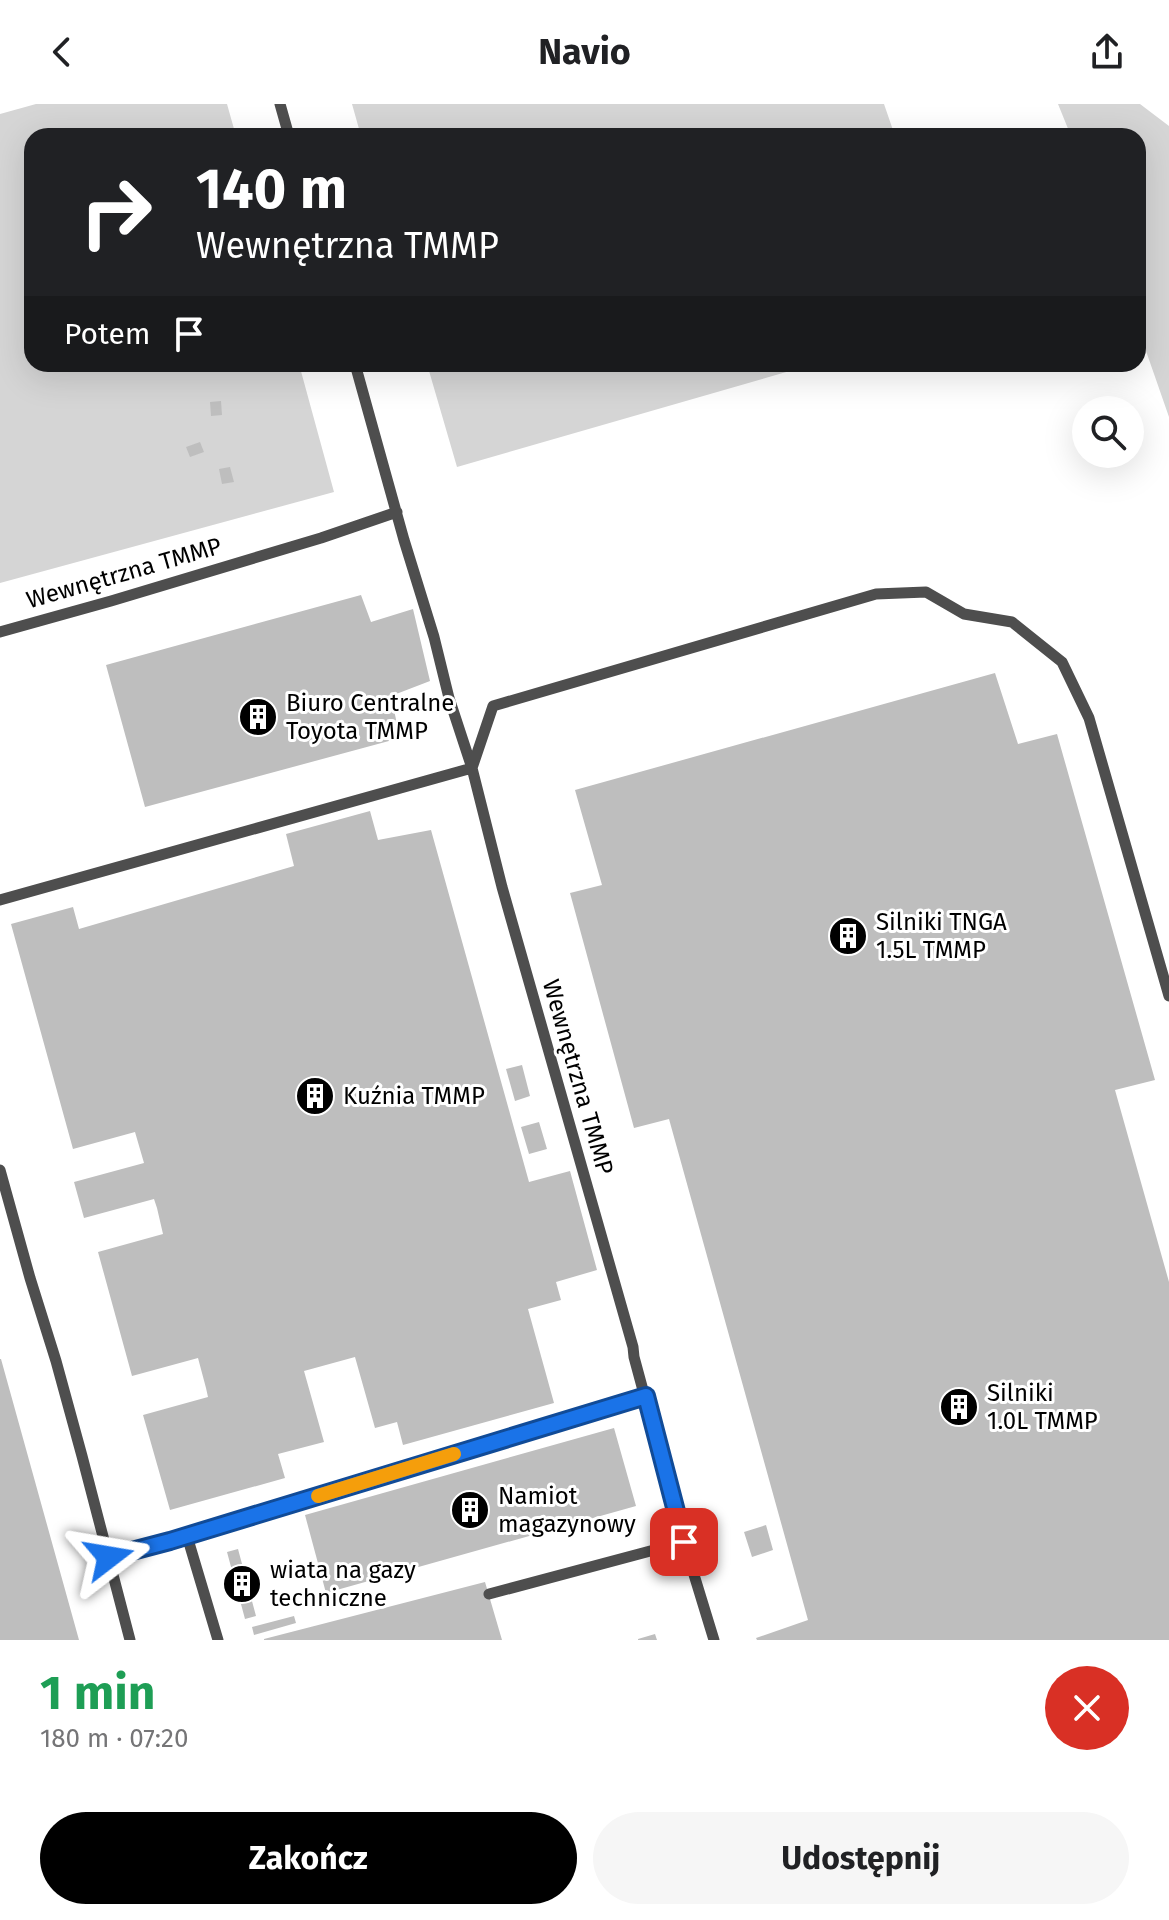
<!DOCTYPE html>
<html lang="pl">
<head>
<meta charset="utf-8">
<style>
  :root { --surface:#fff; --page:#f6f6f6; --text:#202124; --muted:#757577; --accent:#000 }
  body { margin:0; font-family:"Fira Sans",sans-serif; background:var(--page); color:var(--text); height:100vh; display:flex; flex-direction:column; font-size:30px; white-space:nowrap }
  * { box-sizing:border-box; margin:0 }
  p { font-size:26px; color:var(--muted) }
  .icon { flex:none; width:44px; height:44px; fill:none; stroke:currentColor; stroke-width:2; stroke-linecap:round; stroke-linejoin:round }
  .map { position:relative; height:1536px; overflow:hidden }
  .sheet { display:flex; flex-direction:column; background:var(--surface); flex:1 }
  .sheet>* { flex:none }
  .hud { position:absolute; left:24px; top:24px; width:1122px; height:244px; border-radius:24px; box-shadow:0 8px 32px #0002; background:#202124; color:#fff; overflow:hidden }
  .tools { position:absolute; left:1072px; top:292px; display:grid; gap:16px }
  .tools a { display:grid; place-items:center; width:72px; height:72px; border-radius:50%; background:var(--surface); box-shadow:0 8px 32px #0002; font-size:40px }
  .pin { position:absolute; display:grid; place-items:center; width:68px; height:68px; color:#fff; margin:-34px; border-radius:16px; box-shadow:0 4px 12px #0006 }
  .me { position:absolute; width:88px; margin:-44px; rotate:76deg; stroke-linejoin:round; filter:drop-shadow(0 0 6px #0008) }
  .turn { display:flex; align-items:center; gap:28px; height:168px; padding:0 40px; font-size:36px }
  .turn .icon { width:104px; height:104px; stroke-width:2.5 }
  .turn b { display:block; font-size:56px; line-height:68px }
  .then { display:flex; align-items:center; height:76px; padding:0 40px; background:#0003; gap:16px; font-size:30px }
  .round { display:grid; place-items:center; flex:none; width:84px; height:84px; border-radius:42px; background:var(--page) }
  .summary { display:flex; align-items:center; justify-content:space-between; height:136px; padding:0 40px }
  h1 { font-size:48px; font-weight:700; line-height:60px; color:#1e9e55 }
  .cta { display:flex; gap:16px; margin-top:auto; padding:16px 40px }
  .cta a { flex:1; height:92px; border-radius:48px; background:var(--accent); color:#fff; font-size:32px; font-weight:700; line-height:92px; text-align:center }
  .cta a+a { background:var(--page); color:var(--text) }
  header { display:flex; justify-content:space-between; align-items:center; height:104px; padding:0 40px; background:var(--surface); font-size:36px; font-weight:700 }
  .map>svg:first-child { display:block }
</style>
</head>
<body>
<header><svg class="icon" aria-label="back" viewBox="0 0 24 24"><path d="M15 5l-7 7 7 7"/></svg>Navio<svg class="icon" aria-label="share" viewBox="0 0 24 24"><path d="M12 15V3M7 8l5-5 5 5M5 13v7h14v-7"/></svg></header>
<div class="map">
<svg width="1169" height="1536" viewBox="0 0 1169 1536">
  <rect width="100%" height="100%" fill="#fff"/>
  <path fill="#d5d5d5" d="M 36,0 L 227,0 L 236,32 L 32,32 L 32,260 L 299,260 L 334,388 L 0,479 L 0,10 Z
    M 352,0 L 884,0 L 895,32 L 361,32 Z
    M 1058,0 L 1140,0 L 1169,22 L 1169,313 L 1138,224 L 1138,32 L 1071,32 Z
    M 427,260 L 814,260 L 457,363 Z"/>
  <path fill="#bebebe" d="M 221,297 L 222,311 L 211,312 L 210,298 Z
    M 200,338 L 204,348 L 190,353 L 186,343 Z
    M 230,363 L 234,378 L 222,380 L 219,365 Z
    M 361,491 L 371,518 L 413,505 L 430,577 L 391,592 L 400,634 L 145,703 L 106,561 Z
    M 995,569 L 1018,640 L 1057,630 L 1155,976 L 1115,986 L 1169,1178 L 1169,1536 L 757,1536 L 756,1534 L 808,1516 L 669,1015 L 634,1024 L 570,789 L 602,781 L 575,686 Z
    M 370,707 L 378,736 L 431,726 L 529,1078 L 570,1067 L 597,1166 L 556,1178 L 561,1196 L 528,1205 L 554,1299 L 403,1341 L 397,1318 L 375,1324 L 355,1253 L 304,1267 L 324,1338 L 278,1350 L 285,1374 L 170,1406 L 143,1311 L 208,1293 L 206,1284 L 198,1254 L 132,1272 L 98,1148 L 163,1130 L 157,1104 L 154,1095 L 84,1114 L 74,1078 L 144,1059 L 135,1028 L 73,1045 L 11,820 L 73,803 L 79,825 L 294,762 L 286,730 Z
    M 522,961 L 530,992 L 515,997 L 506,965 Z
    M 539,1018 L 547,1045 L 529,1050 L 521,1023 Z
    M 0,1255 L 1,1255 L 79,1536 L 0,1536 Z
    M 614,1324 L 636,1402 L 326,1489 L 305,1411 Z
    M 766,1421 L 773,1446 L 752,1453 L 744,1428 Z
    M 238,1445 L 256,1512 L 245,1515 L 227,1448 Z
    M 485,1478 L 502,1536 L 264,1536 L 264,1535 Z
    M 294,1512 L 296,1519 L 254,1531 L 252,1523 Z
    M 655,1530 L 657,1536 L 638,1536 L 638,1535 Z"/>
  <g fill="none" stroke-linecap="round" stroke-linejoin="round">
    <path stroke="#4e4e4e" stroke-width="11" d="M 280,0 L 289,32
      M 355,260 L 404,436 L 434,533 L 449,594 L 472,664 L 502,783 L 633,1243 L 634,1253 L 684,1438 L 714,1536
      M 0,528 L 111,497 L 321,434 L 397,408
      M 472,664 L 493,602 L 876,490 L 926,488 L 964,510 L 1012,518 L 1062,558 L 1089,614 L 1169,892
      M 0,796 L 472,664
      M 0,1066 L 30,1174 L 56,1257 L 82,1352 L 130,1536
      M 187,1432 L 218,1536
      M 109,1453 L 170,1437 L 646,1292
      M 489,1490 L 684,1438"/>
  </g>
  <g fill="none" stroke-linecap="round" stroke-linejoin="round">
    <defs>
      <path id="route" d="M 109,1453 L 170,1437 L 646,1292 L 684,1438"/>
    </defs>
    <use href="#route" stroke="#114b97" stroke-width="20"/>
    <use href="#route" stroke="#1a73e8" stroke-width="14"/>
    <path stroke="#f59e0b" stroke-width="14" d="M 318,1392 L 454,1350"/>
  </g>
  <defs>
    <symbol id="building-disc" viewBox="-11 -11 22 22"><circle r="9.5" fill="#000" stroke="#fff"/><path d="M-4-6H4V6H1V3H-1V6H-4ZM-2.5-4.3h1.7v1.8h-1.7ZM.8-4.3h1.7v1.8H.8ZM-2.5-1h1.7V.8h-1.7ZM.8-1h1.7V.8H.8Z" fill="#fff"/></symbol>
  </defs>
  <g fill-rule="evenodd">
    <use href="#building-disc" x="236" y="591" width="44" height="44"/>
    <use href="#building-disc" x="826" y="810" width="44" height="44"/>
    <use href="#building-disc" x="293" y="970" width="44" height="44"/>
    <use href="#building-disc" x="937" y="1281" width="44" height="44"/>
    <use href="#building-disc" x="448" y="1384" width="44" height="44"/>
    <use href="#building-disc" x="220" y="1458" width="44" height="44"/>
  </g>
  <g text-anchor="middle" dominant-baseline="central" stroke-width="6" stroke-linejoin="round" paint-order="stroke">
    <g font-size="24" fill="#000" stroke="#fff">
      <text transform="translate(124 469) rotate(-16)">Wewnętrzna TMMP</text>
      <text transform="translate(578 973) rotate(74)">Wewnętrzna TMMP</text>
    </g>
    <g font-size="24" fill="#000" stroke="#fff" text-anchor="start">
      <text x="286" y="599">Biuro Centralne<tspan x="286" dy="28">Toyota TMMP</tspan></text>
      <text x="876" y="818">Silniki TNGA<tspan x="876" dy="28">1.5L TMMP</tspan></text>
      <text x="343" y="992">Kuźnia TMMP</text>
      <text x="987" y="1289">Silniki<tspan x="987" dy="28">1.0L TMMP</tspan></text>
      <text x="498" y="1392">Namiot<tspan x="498" dy="28">magazynowy</tspan></text>
      <text x="270" y="1466">wiata na gazy<tspan x="270" dy="28">techniczne</tspan></text>
    </g>
  </g>
</svg>
<div class="tools">
<a><svg class="icon" aria-label="search" viewBox="0 0 24 24"><circle cx="10" cy="10" r="6"/><path d="M15 15l6 6"/></svg></a>
</div>
<div class="pin" style="left:684px;top:1438px;background:#d93025"><svg class="icon" aria-label="arrive" viewBox="0 0 24 24"><path d="M6 21V4h12l-3 4 3 4H6"/></svg></div>
<svg class="me" style="left:109px;top:1453px" viewBox="-20 -20 40 40"><path d="M0-17L14 15 0 8-14 15z" fill="#1a73e8" stroke="#fff" stroke-width="4"/></svg>
<div class="hud">
<div class="turn"><svg class="icon" aria-label="right" viewBox="0 0 24 24"><path d="M7 20v-9h11M14 6l5 5-5 5"/></svg><div><b>140 m</b>Wewnętrzna TMMP</div></div>
<div class="then">Potem<svg class="icon" aria-label="arrive" viewBox="0 0 24 24"><path d="M6 21V4h12l-3 4 3 4H6"/></svg></div>
</div>
</div>
<section class="sheet">
<div class="summary"><div><h1>1 min</h1><p>180 m · 07:20</p></div><a class="round" style="background:#d93025;color:#fff"><svg class="icon" aria-label="close" viewBox="0 0 24 24"><path d="M6 6l12 12M18 6L6 18"/></svg></a></div>
<div class="cta"><a>Zakończ</a><a>Udostępnij</a></div>
</section>
</body>
</html>
